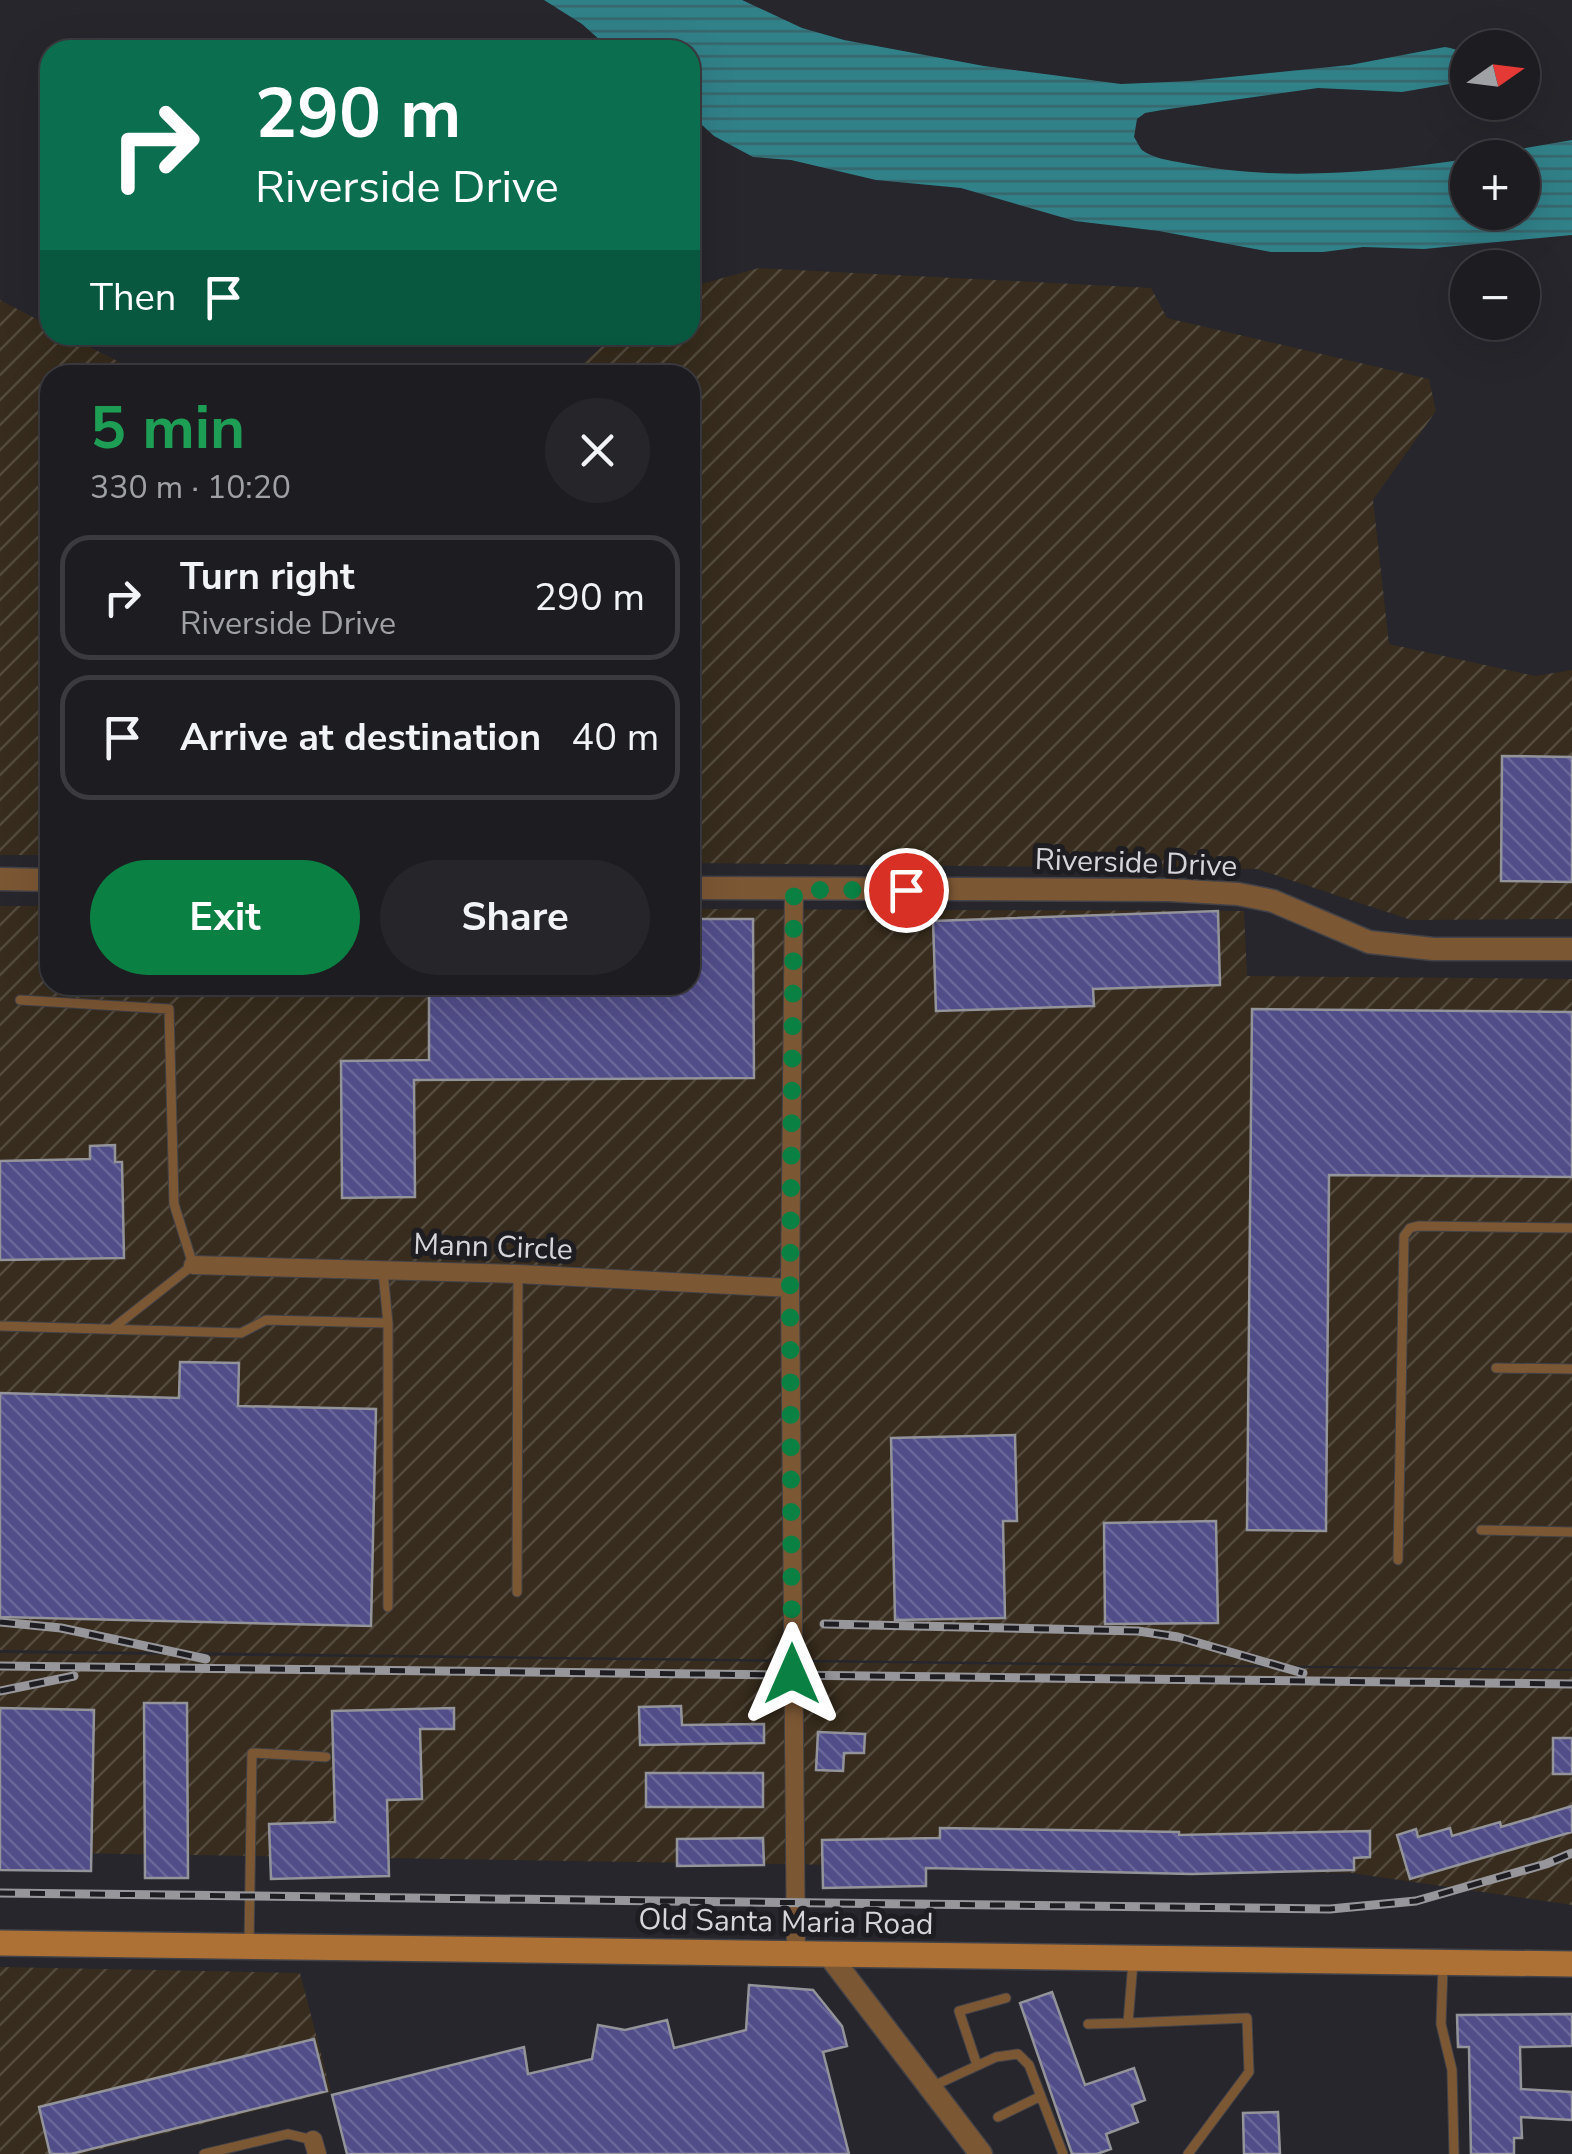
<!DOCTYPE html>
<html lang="en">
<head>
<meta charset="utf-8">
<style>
  :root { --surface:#1c1c21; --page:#25252a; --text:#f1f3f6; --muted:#a0a1a5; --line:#3a3a3f; --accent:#0b8043 }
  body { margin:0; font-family:"Nunito Sans",sans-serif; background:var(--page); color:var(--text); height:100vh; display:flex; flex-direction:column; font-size:38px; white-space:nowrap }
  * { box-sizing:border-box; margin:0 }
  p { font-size:32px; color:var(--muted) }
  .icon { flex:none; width:55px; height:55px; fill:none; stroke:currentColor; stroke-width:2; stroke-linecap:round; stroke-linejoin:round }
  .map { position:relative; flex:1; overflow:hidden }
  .panel { position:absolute; left:40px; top:365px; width:660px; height:630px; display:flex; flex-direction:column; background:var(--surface); border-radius:30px; box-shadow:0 10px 40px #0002,0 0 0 2px var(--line) }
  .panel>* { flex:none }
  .top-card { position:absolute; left:40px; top:40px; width:660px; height:305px; border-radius:30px; box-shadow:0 10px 40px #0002,0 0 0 2px var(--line); background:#0b6e4f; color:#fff; overflow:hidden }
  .needle { width:65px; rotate:76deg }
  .buttons { position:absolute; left:1450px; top:30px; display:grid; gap:20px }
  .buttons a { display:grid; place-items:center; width:90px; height:90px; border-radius:50%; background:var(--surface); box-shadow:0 10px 40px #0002,0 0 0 2px var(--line); font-size:50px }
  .pin { position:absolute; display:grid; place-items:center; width:85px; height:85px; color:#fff; margin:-42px; border:5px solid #fff; border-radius:50%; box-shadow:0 2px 10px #0007 }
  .me { position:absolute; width:110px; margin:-55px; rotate:0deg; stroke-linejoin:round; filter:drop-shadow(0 0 8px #0008) }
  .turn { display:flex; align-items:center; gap:35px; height:210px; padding:0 50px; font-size:45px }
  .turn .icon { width:130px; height:130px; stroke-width:2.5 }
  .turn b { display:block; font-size:70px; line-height:85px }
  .then { display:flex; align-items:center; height:95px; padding:0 50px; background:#0003; gap:20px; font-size:38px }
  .round { display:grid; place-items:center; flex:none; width:105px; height:105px; border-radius:52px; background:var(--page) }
  .overview { display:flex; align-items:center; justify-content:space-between; height:170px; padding:0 50px }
  h1 { font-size:60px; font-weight:700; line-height:75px; color:#1e9e55 }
  .primary-button { display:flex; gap:20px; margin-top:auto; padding:20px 50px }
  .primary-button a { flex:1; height:115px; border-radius:60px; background:var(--accent); color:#fff; font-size:40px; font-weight:700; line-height:115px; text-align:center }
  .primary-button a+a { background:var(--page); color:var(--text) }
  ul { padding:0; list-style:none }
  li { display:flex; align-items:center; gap:30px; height:125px; margin:0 20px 15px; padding:0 30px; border:5px solid var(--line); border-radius:30px }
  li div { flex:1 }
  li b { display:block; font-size:38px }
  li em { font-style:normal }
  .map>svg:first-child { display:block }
</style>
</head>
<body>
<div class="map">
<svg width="1572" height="2154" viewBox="0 0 1572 2154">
  <defs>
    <pattern id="industrial-furrows" width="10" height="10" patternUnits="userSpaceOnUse" patternTransform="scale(2.5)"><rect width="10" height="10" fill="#372c1d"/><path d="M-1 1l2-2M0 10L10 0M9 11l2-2" fill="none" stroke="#534a3d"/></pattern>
    <pattern id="water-rules" width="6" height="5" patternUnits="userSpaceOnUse" patternTransform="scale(2.5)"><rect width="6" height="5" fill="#318189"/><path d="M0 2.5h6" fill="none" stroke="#37676c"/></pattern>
    <pattern id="building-back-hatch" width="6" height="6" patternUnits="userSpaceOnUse" patternTransform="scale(2.5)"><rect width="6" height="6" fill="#514d89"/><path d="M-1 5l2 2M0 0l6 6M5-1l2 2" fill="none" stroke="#696699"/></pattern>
  </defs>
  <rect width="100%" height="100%" fill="#26262c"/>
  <path fill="url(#industrial-furrows)" d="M 759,268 L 1151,288 L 1167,318 L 1429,379 L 1436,411 L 1373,500 L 1389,644 L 1535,676 L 1572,670 L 1572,919 L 1411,920 L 1257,869 L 690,863 L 690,375 L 570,375 L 615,335 L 690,335 L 690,287 Z
    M 0,300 L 50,326 L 50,335 L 66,335 L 145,375 L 50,375 L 50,855 L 0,855 Z
    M 0,906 L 50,906 L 50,985 L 690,985 L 690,909 L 1244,911 L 1247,976 L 1572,979 L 1572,1669 L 0,1650 Z
    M 0,1653 L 1572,1671 L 1572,1905 L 1351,1873 L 0,1852 Z
    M 0,1967 L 300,1973 L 331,2092 L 82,2154 L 0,2154 Z"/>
  <path fill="url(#water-rules)" d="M 544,0 L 742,0 L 802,28 L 844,40 L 984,66 L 1121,84 L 1190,81 L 1350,65 L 1445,47 C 1471,51 1472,64 1455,83 L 1402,92 L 1318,88 L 1162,110 L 1145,113 L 1137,119 L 1134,137 C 1135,138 1140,148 1142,150 C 1151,157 1166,160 1178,162 C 1273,182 1372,173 1467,159 L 1468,212 L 1522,212 L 1522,158 L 1474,157 L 1572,140 L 1572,235 L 1424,249 L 1363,247 L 1323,252 L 1271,252 L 1159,231 L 1075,221 L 961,188 L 876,180 L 791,160 L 753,157 L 714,136 L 690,114 L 690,50 L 611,50 L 582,24 Z"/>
  <path fill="url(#building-back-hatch)" stroke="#93939a" stroke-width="2.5" d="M 1502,756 L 1572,757 L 1572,882 L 1501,881 Z
    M 1218,911 L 1220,985 L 1093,989 L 1094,1006 L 936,1011 L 933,921 Z
    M 690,919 L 753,919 L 754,1078 L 414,1080 L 415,1197 L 342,1198 L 341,1061 L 429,1060 L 429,985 L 690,985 Z
    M 1252,1009 L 1572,1012 L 1572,1177 L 1329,1175 L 1326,1531 L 1247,1530 Z
    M 115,1145 L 115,1162 L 122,1162 L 124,1258 L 0,1260 L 0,1161 L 90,1159 L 90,1146 Z
    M 180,1362 L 239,1363 L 238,1406 L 376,1409 L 371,1626 L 0,1617 L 0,1393 L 179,1398 Z
    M 1015,1435 L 1017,1521 L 1003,1521 L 1005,1618 L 895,1620 L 891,1438 Z
    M 1216,1521 L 1218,1623 L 1105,1624 L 1104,1523 Z
    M 144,1703 L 187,1703 L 188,1878 L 145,1878 Z
    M 681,1706 L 682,1725 L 764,1724 L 764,1743 L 640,1745 L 639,1707 Z
    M 0,1708 L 94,1710 L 91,1871 L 0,1870 Z
    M 454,1708 L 454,1729 L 420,1729 L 422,1799 L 387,1800 L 389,1876 L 271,1879 L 269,1824 L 335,1822 L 332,1711 Z
    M 818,1732 L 865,1734 L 864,1753 L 844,1753 L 843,1771 L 816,1770 Z
    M 1553,1738 L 1572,1738 L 1572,1774 L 1553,1774 Z
    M 646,1773 L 763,1773 L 763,1807 L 646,1807 Z
    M 1572,1806 L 1572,1832 L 1410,1879 L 1397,1835 L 1416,1829 L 1418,1837 L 1450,1828 L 1452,1836 L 1500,1822 L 1501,1827 Z
    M 940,1828 L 1179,1832 L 1179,1835 L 1370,1831 L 1370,1857 L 1354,1858 L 1354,1870 L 1192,1874 L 926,1868 L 926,1886 L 823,1888 L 822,1840 L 940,1838 Z
    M 763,1838 L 764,1865 L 677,1866 L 677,1839 Z
    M 749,1985 L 813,1990 L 842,2026 L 847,2046 L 823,2052 L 849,2154 L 347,2154 L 332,2095 L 524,2047 L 528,2074 L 592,2059 L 598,2025 L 625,2030 L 667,2020 L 674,2048 L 746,2030 Z
    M 1052,1992 L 1085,2085 L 1134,2068 L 1145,2100 L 1132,2105 L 1138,2122 L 1106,2134 L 1111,2149 L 1097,2154 L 1072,2154 L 1020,2003 Z
    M 1572,2014 L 1572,2046 L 1520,2047 L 1521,2089 L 1572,2092 L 1572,2120 L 1521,2117 L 1522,2138 L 1514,2138 L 1514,2154 L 1471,2154 L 1469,2047 L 1458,2047 L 1457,2015 Z
    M 314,2039 L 327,2091 L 71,2154 L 50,2154 L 39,2107 Z
    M 1278,2112 L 1280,2154 L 1244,2154 L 1243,2113 Z"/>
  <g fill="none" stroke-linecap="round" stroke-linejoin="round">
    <defs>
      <path id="service" d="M 20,1000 L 169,1009 L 174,1204 L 193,1265 L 112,1329
        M 383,1272 L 388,1323 L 388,1607
        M 0,1326 L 241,1333 L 266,1320 L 388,1323
        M 1496,1368 L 1572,1369
        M 1481,1530 L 1572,1532
        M 1398,1560 L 1404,1236 L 1410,1228 L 1418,1226 L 1572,1228
        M 517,1592 L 518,1274
        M 249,1944 L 252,1753 L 326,1757
        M 1133,1962 L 1128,2023 L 1247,2018 L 1249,2072 L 1188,2154
        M 1443,1966 L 1441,2024 L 1452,2070 L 1454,2154
        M 1088,2024 L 1128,2023
        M 977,2065 L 959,2011 L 1006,1998
        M 933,2086 L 996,2057 L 1018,2054 L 1029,2065 L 1063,2154
        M 998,2117 L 1041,2096
        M 204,2154 L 288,2134 L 313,2140"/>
      <path id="minor" d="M 794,889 L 790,1288 L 796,1955
        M 193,1265 L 518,1274 L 790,1288
        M 313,2140 L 317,2154"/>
      <path id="tertiary" d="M 0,879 L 50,880
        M 690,888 L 1169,890 L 1238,894 L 1273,901 L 1369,942 L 1433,949 L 1572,949
        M 829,1955 L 981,2154"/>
      <path id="secondary" d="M 0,1943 L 1572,1964"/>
    </defs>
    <use href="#service" stroke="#424248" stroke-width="11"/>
    <use href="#minor" stroke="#424248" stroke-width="20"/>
    <use href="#tertiary" stroke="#424248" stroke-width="25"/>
    <use href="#secondary" stroke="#424248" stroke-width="28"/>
    <use href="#service" stroke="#7c5734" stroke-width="9"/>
    <use href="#minor" stroke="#7c5734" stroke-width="18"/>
    <use href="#tertiary" stroke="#7c5734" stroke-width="22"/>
    <use href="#secondary" stroke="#ad7135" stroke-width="25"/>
    <defs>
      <path id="rail" d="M 0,1622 L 61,1628 L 206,1659
        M 824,1624 L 1138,1631 L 1178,1637 L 1303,1673
        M 0,1666 L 1572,1684
        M 0,1691 L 74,1676
        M 0,1893 L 1330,1909 L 1416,1901 L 1546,1864 L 1572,1853"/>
    </defs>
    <use href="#rail" stroke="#96969b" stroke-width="9"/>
    <use href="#rail" stroke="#1d1d22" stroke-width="5" stroke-dasharray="15" stroke-linecap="butt"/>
  </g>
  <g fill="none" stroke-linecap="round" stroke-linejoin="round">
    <path stroke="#0b8043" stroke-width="18" stroke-dasharray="0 32.4" d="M 792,1674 L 790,1288 L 794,890 L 906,890"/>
  </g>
  <g text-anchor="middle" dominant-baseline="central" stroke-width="10" stroke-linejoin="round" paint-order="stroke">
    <g font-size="30" fill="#d6d6da" stroke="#1d1d22">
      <text transform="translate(1136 863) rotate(2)">Riverside Drive</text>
      <text transform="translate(493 1247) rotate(2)">Mann Circle</text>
      <text transform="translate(786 1922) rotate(1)">Old Santa Maria Road</text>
    </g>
  </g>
</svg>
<div class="buttons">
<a><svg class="needle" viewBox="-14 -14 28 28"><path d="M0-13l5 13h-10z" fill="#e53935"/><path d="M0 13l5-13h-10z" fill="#a0a1a5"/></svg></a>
<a>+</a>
<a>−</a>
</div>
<div class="pin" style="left:906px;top:890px;background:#d93025"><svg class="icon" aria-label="arrive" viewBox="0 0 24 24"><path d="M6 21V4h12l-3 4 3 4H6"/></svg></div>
<svg class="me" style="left:792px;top:1674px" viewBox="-20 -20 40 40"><path d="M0-17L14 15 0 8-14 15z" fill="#0b8043" stroke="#fff" stroke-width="4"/></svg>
<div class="top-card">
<div class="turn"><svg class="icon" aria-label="right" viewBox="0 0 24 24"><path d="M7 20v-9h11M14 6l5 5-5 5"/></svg><div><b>290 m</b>Riverside Drive</div></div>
<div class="then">Then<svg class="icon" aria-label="arrive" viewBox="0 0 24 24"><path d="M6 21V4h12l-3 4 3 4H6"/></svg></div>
</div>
<section class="panel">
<div class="overview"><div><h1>5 min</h1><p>330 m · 10:20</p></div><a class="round"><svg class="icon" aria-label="close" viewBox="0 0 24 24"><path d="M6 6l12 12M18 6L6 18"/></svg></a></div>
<ul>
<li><svg class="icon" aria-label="right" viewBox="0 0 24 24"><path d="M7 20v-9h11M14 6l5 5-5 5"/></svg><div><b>Turn right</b><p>Riverside Drive</p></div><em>290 m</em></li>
<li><svg class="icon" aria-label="arrive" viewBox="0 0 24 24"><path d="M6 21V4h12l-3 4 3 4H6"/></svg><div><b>Arrive at destination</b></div><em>40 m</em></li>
</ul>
<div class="primary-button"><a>Exit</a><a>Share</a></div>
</section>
</div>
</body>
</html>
